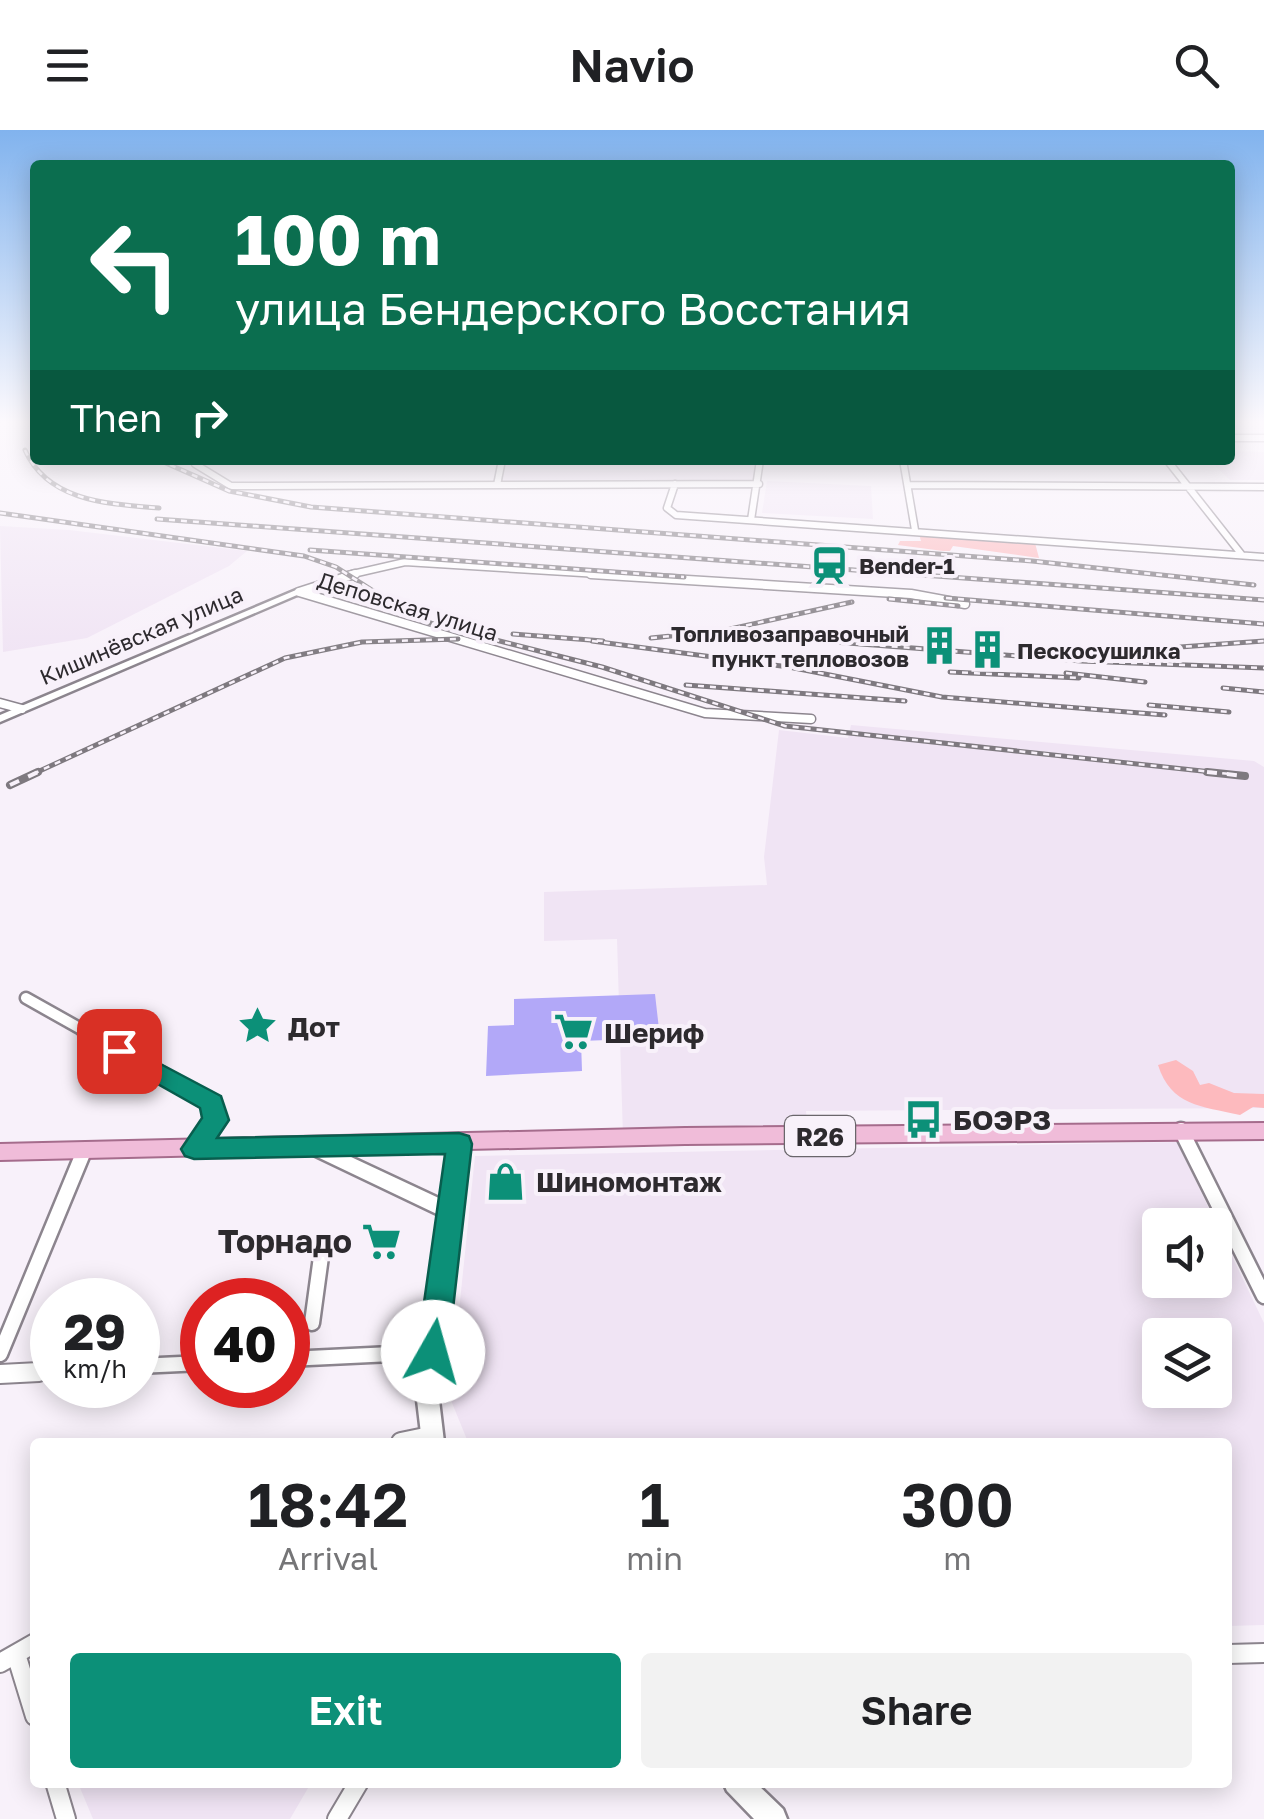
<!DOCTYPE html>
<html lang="en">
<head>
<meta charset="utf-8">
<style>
  :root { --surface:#fff; --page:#f2f2f2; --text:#202124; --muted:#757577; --accent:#0c9078 }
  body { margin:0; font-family:"Golos Text",sans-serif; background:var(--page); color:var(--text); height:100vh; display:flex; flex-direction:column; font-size:38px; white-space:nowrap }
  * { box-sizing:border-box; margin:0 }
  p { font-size:32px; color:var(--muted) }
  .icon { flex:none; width:55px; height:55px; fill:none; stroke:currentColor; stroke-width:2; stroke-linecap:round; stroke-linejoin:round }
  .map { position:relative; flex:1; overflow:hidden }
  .sheet { position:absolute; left:30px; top:1308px; width:1202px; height:350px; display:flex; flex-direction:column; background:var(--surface); border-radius:10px; box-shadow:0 5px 25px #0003 }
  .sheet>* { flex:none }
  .guide { position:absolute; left:30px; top:30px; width:1205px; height:305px; border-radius:10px; box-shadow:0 5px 25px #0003; background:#0b6e4f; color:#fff; overflow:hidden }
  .controls { position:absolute; left:1142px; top:1078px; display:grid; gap:20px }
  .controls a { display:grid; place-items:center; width:90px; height:90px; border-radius:10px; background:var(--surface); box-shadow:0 5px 25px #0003; font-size:50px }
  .speed { position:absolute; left:30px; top:1148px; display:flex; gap:20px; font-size:50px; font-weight:700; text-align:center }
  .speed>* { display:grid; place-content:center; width:130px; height:130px; border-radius:50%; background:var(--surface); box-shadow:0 5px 25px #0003; line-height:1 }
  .speed small { font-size:25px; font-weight:400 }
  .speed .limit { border:15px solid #d22; background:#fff; color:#111 }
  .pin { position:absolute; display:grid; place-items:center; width:85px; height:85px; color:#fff; margin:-42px; border-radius:20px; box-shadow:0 5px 15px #0006 }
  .me { position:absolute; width:110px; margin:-55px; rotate:7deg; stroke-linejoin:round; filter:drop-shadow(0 0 8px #0008) }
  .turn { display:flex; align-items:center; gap:35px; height:210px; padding:0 40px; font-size:45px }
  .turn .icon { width:130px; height:130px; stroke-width:2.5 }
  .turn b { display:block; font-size:70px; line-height:85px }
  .then { display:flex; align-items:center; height:95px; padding:0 40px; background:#0003; gap:20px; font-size:38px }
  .eta { display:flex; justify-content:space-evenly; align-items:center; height:170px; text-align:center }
  .eta b { font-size:60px; font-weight:600; line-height:70px }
  .action { display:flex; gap:20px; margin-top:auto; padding:20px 40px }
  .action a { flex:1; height:115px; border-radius:10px; background:var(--accent); color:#fff; font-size:40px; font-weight:600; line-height:115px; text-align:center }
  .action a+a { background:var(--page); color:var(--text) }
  header { display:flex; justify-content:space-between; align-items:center; height:130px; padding:0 40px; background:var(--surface); font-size:45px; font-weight:600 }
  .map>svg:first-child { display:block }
</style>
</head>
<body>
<header><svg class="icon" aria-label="menu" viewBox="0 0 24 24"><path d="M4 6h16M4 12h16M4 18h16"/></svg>Navio<svg class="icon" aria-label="search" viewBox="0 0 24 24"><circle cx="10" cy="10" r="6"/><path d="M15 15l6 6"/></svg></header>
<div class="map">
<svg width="1264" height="1689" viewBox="0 0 1264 1689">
  <rect width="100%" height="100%" fill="#f8f1fa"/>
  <path fill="#f0e4f4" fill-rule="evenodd" d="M 1230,321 L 1264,322 L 1264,350 L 1230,350 L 1209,330 L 1230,330 Z
    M 502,330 L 760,330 L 759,354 L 497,355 Z
    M 767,351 L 871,356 L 873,389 L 762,383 Z
    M 0,396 L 69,400 L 247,421 L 229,436 L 87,508 L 3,522 Z
    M 851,595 L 1254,631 L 1264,637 L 1264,978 L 806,981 L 808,1007 L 623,1007 L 617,809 L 544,811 L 544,762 L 767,755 L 764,727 L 779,600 L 848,608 Z
    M 1177,1012 L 1264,1193 L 1264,1495 L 1228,1496 L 1228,1312 L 468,1312 L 450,1268 L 475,1026 ZM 1160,1095 L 1215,1095 L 1215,1150 L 1160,1150 ZM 1160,1205 L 1215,1205 L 1215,1260 L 1160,1260 Z
    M 78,1653 L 311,1653 L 290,1689 L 93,1689 Z"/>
  <path fill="#fdbabe" d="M 919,404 L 1035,413 L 1039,428 L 953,416 L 950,421 L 943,421 L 898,415 L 900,411 L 921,411 Z
    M 1176,930 L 1193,941 L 1200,955 L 1209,953 L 1234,963 L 1264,964 L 1264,978 L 1253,977 L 1240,985 C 1201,976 1171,976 1158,935 Z"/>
  <path fill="#b2a8f8" d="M 655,864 L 660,908 L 581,911 L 582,941 L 486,946 L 488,896 L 514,895 L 514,869 Z"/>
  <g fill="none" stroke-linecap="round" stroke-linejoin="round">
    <defs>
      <path id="street-far4" d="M 1230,308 L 1264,308
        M 903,330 L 915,400
        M 1167,330 L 1242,425
        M 195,334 L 231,356 L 759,354
        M 675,354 L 667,378 L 676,385 L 1264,427
        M 497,355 L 502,330
        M 908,355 L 1264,357
        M 751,390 L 760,330
        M 344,446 L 405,432 L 631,446"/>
      <path id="street-far3" d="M 591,444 L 911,464 L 965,474
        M 299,462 L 355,444
        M 299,462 L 705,583 L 811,589
        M 0,573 L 22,579"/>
      <path id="street-far2" d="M 26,868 L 90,904"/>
      <path id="street-far1" d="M 85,901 L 212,973 L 216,989 L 194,1019
        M 1181,1000 L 1264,1166
        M 312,1193 L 323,1112
        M 0,1224 L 84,1021
        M 288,1229 L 433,1222
        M 138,1236 L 202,1233
        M 0,1244 L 52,1241"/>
      <path id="street" d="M 0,1244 L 39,1242
        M 401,1312 L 430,1306
        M 16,1524 L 35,1586
        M 1228,1524 L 1264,1523
        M 0,1533 L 35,1513
        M 55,1652 L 66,1689
        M 337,1689 L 359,1652"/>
      <path id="secondary" d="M 296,460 L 304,462 L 0,592 L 0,585 Z
        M 459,1007 L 465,1009 L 468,1014 L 439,1270 L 444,1312 L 422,1312 L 417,1270 L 441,1086 L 307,1022 L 304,1017 L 307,1012 L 313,1010 L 319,1012 L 443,1070 L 450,1014 L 453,1009 Z
        M 723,1652 L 755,1652 L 783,1679 L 787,1689 L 754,1689 L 727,1661 Z"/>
      <path id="primary" d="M 1264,993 L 1264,1009 L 685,1014 L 0,1030 L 0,1014 L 685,998 Z"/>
    </defs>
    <use href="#street-far4" stroke="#8c858e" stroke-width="9"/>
    <use href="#street-far3" stroke="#8c858e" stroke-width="11"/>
    <use href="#street-far2" stroke="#8c858e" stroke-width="15"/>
    <use href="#street-far1" stroke="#8c858e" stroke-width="19"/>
    <use href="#street" stroke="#8c858e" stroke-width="22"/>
    <use href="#secondary" stroke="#8c858e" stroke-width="5"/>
    <use href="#primary" stroke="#a56c8c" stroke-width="4"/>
    <use href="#street-far4" stroke="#fff" stroke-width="6"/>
    <use href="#street-far3" stroke="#fff" stroke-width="8"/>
    <use href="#street-far2" stroke="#fff" stroke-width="10"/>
    <use href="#street-far1" stroke="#fff" stroke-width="14"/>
    <use href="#street" stroke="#fff" stroke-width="18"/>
    <use href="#secondary" fill="#fff" fill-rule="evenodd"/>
    <use href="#primary" fill="#f0bcd9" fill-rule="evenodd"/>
    <defs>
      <path id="rail-far1" d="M 25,320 C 48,372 109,374 159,378
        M 159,330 L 229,361 L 311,377 L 1032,431 L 1254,455
        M 0,383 L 304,426 L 336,437 L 406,482 L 433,494 L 602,537 L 785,596 L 1230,644
        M 157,389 L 1264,470
        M 310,420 L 684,447
        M 946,468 L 1264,494
        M 889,469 L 958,476
        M 513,504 L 603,511
        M 700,507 L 782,508 L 1082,531 L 1264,538
        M 651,508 L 721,501 L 852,472
        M 592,511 L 789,537 L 942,567 L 1165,585
        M 1138,520 L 1264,511
        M 950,542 L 1079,548
        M 1066,543 L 1145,552
        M 686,555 L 905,571
        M 1223,558 L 1264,562
        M 1149,575 L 1229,582
        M 33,644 L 285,528 L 362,512 L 458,509"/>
      <path id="rail" d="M 1207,642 L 1245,646
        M 10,655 L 38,642"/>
    </defs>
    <use href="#rail-far1" stroke="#7e797f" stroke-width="5"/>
    <use href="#rail" stroke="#7e797f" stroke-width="8"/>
    <use href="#rail-far1" stroke="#f8f1fa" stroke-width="2.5" stroke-dasharray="6" stroke-linecap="butt"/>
    <use href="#rail" stroke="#f8f1fa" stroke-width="4" stroke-dasharray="10" stroke-linecap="butt"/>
  </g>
  <linearGradient id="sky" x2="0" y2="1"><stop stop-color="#81b3ee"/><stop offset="0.55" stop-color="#fcf9fd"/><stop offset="1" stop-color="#fcf9fd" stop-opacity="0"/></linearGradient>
  <rect width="1264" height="530" fill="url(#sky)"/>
  <path fill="#0c9078" stroke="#085e4e" stroke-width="2.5" d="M 119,912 L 221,966 L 229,990 L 217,1008 L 459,1003 L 469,1006 L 472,1014 L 448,1222 L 444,1232 L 433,1236 L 422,1232 L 417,1222 L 445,1024 L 194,1029 L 185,1026 L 181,1019 L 202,988 L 200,978 L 110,927 L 107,921 L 110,915 Z"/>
  <defs>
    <symbol id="station-bare" viewBox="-9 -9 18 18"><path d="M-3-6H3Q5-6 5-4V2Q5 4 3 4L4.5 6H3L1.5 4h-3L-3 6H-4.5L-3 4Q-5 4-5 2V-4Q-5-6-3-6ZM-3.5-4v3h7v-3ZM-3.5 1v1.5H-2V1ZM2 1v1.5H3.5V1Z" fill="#0c9078" stroke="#f8f1fa" stroke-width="2.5" paint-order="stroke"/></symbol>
    <symbol id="building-bare" viewBox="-9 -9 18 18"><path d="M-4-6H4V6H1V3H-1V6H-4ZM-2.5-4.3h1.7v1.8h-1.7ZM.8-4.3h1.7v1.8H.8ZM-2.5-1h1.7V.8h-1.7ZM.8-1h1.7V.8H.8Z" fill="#0c9078" stroke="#f8f1fa" stroke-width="2.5" paint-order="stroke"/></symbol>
    <symbol id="sight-bare" viewBox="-9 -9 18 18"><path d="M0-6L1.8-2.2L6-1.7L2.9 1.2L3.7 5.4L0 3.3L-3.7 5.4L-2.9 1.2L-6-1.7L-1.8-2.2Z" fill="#0c9078" stroke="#f8f1fa" stroke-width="2.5" paint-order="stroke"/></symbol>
    <symbol id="supermarket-bare" viewBox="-9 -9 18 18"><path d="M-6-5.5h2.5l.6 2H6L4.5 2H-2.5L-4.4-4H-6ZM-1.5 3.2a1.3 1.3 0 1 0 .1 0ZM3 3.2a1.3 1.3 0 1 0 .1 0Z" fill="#0c9078" stroke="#f8f1fa" stroke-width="2.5" paint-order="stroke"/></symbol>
    <symbol id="bus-bare" viewBox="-9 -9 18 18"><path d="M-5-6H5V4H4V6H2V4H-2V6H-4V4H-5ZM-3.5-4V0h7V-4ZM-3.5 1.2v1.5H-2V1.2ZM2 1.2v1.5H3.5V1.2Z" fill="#0c9078" stroke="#f8f1fa" stroke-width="2.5" paint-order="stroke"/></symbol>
    <symbol id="shop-bare" viewBox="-9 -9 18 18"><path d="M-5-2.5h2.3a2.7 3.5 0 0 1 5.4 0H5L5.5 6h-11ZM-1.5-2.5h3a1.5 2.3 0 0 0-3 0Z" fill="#0c9078" stroke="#f8f1fa" stroke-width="2.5" paint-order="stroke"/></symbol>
  </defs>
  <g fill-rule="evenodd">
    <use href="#station-bare" x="802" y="408" width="55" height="55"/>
    <use href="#building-bare" x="912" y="488" width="55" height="55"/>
    <use href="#building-bare" x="960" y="492" width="55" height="55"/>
    <use href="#sight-bare" x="230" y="868" width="55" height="55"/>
    <use href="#supermarket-bare" x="546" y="874" width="55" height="55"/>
    <use href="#bus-bare" x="896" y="962" width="55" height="55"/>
    <use href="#shop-bare" x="478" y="1024" width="55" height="55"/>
    <use href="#supermarket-bare" x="354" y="1084" width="55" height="55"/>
  </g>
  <g text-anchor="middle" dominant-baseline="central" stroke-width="8" stroke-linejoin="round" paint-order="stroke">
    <g font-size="22" font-weight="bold" fill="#2d2a2e" stroke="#f8f1fa" text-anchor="start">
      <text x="859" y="435">Bender-1</text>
      <text x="909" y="503" text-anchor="end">Топливозаправочный<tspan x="909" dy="25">пункт тепловозов</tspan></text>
      <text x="1017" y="520">Пескосушилка</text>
    </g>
    <g font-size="22" fill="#2d2a2e" stroke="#f8f1fa">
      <text transform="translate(408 476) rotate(17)">Деповская улица</text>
      <text transform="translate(141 505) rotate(-23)">Кишинёвская улица</text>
    </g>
    <rect fill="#f8f1fa" stroke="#6a666b" stroke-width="2.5" x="785" y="986" width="70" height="40" rx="8"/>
    <g font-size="25" font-weight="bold" fill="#2d2a2e">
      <text x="820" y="1006">R26</text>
    </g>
    <g font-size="28" font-weight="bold" fill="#2d2a2e" stroke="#f8f1fa" text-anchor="start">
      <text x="288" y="896">Дот</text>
      <text x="604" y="902">Шериф</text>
      <text x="953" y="989">БОЭРЗ</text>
      <text x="536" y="1051">Шиномонтаж</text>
    </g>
    <g font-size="32" font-weight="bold" fill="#2d2a2e" stroke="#f8f1fa" text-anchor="end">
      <text x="352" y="1111">Торнадо</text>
    </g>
  </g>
</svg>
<div class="controls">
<a><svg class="icon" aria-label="sound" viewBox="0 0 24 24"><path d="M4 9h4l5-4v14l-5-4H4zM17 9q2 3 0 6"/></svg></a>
<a><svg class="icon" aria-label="layers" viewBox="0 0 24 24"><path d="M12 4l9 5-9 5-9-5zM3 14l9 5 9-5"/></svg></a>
</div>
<div class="speed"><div>29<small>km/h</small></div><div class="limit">40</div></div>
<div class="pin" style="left:119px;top:921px;background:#d93025"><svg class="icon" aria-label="arrive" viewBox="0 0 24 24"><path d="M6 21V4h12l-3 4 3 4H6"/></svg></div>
<svg class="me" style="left:433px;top:1222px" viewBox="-20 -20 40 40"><circle r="19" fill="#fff"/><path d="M0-13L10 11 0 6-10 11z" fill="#0c9078"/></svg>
<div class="guide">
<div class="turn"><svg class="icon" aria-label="left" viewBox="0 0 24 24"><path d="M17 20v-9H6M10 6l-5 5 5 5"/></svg><div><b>100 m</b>улица Бендерского Восстания</div></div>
<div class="then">Then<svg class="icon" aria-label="right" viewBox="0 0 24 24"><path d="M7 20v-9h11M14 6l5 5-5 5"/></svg></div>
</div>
<section class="sheet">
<div class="eta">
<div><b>18:42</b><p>Arrival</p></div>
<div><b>1</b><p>min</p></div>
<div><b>300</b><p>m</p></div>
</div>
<div class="action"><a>Exit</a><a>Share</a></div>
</section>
</div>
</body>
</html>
